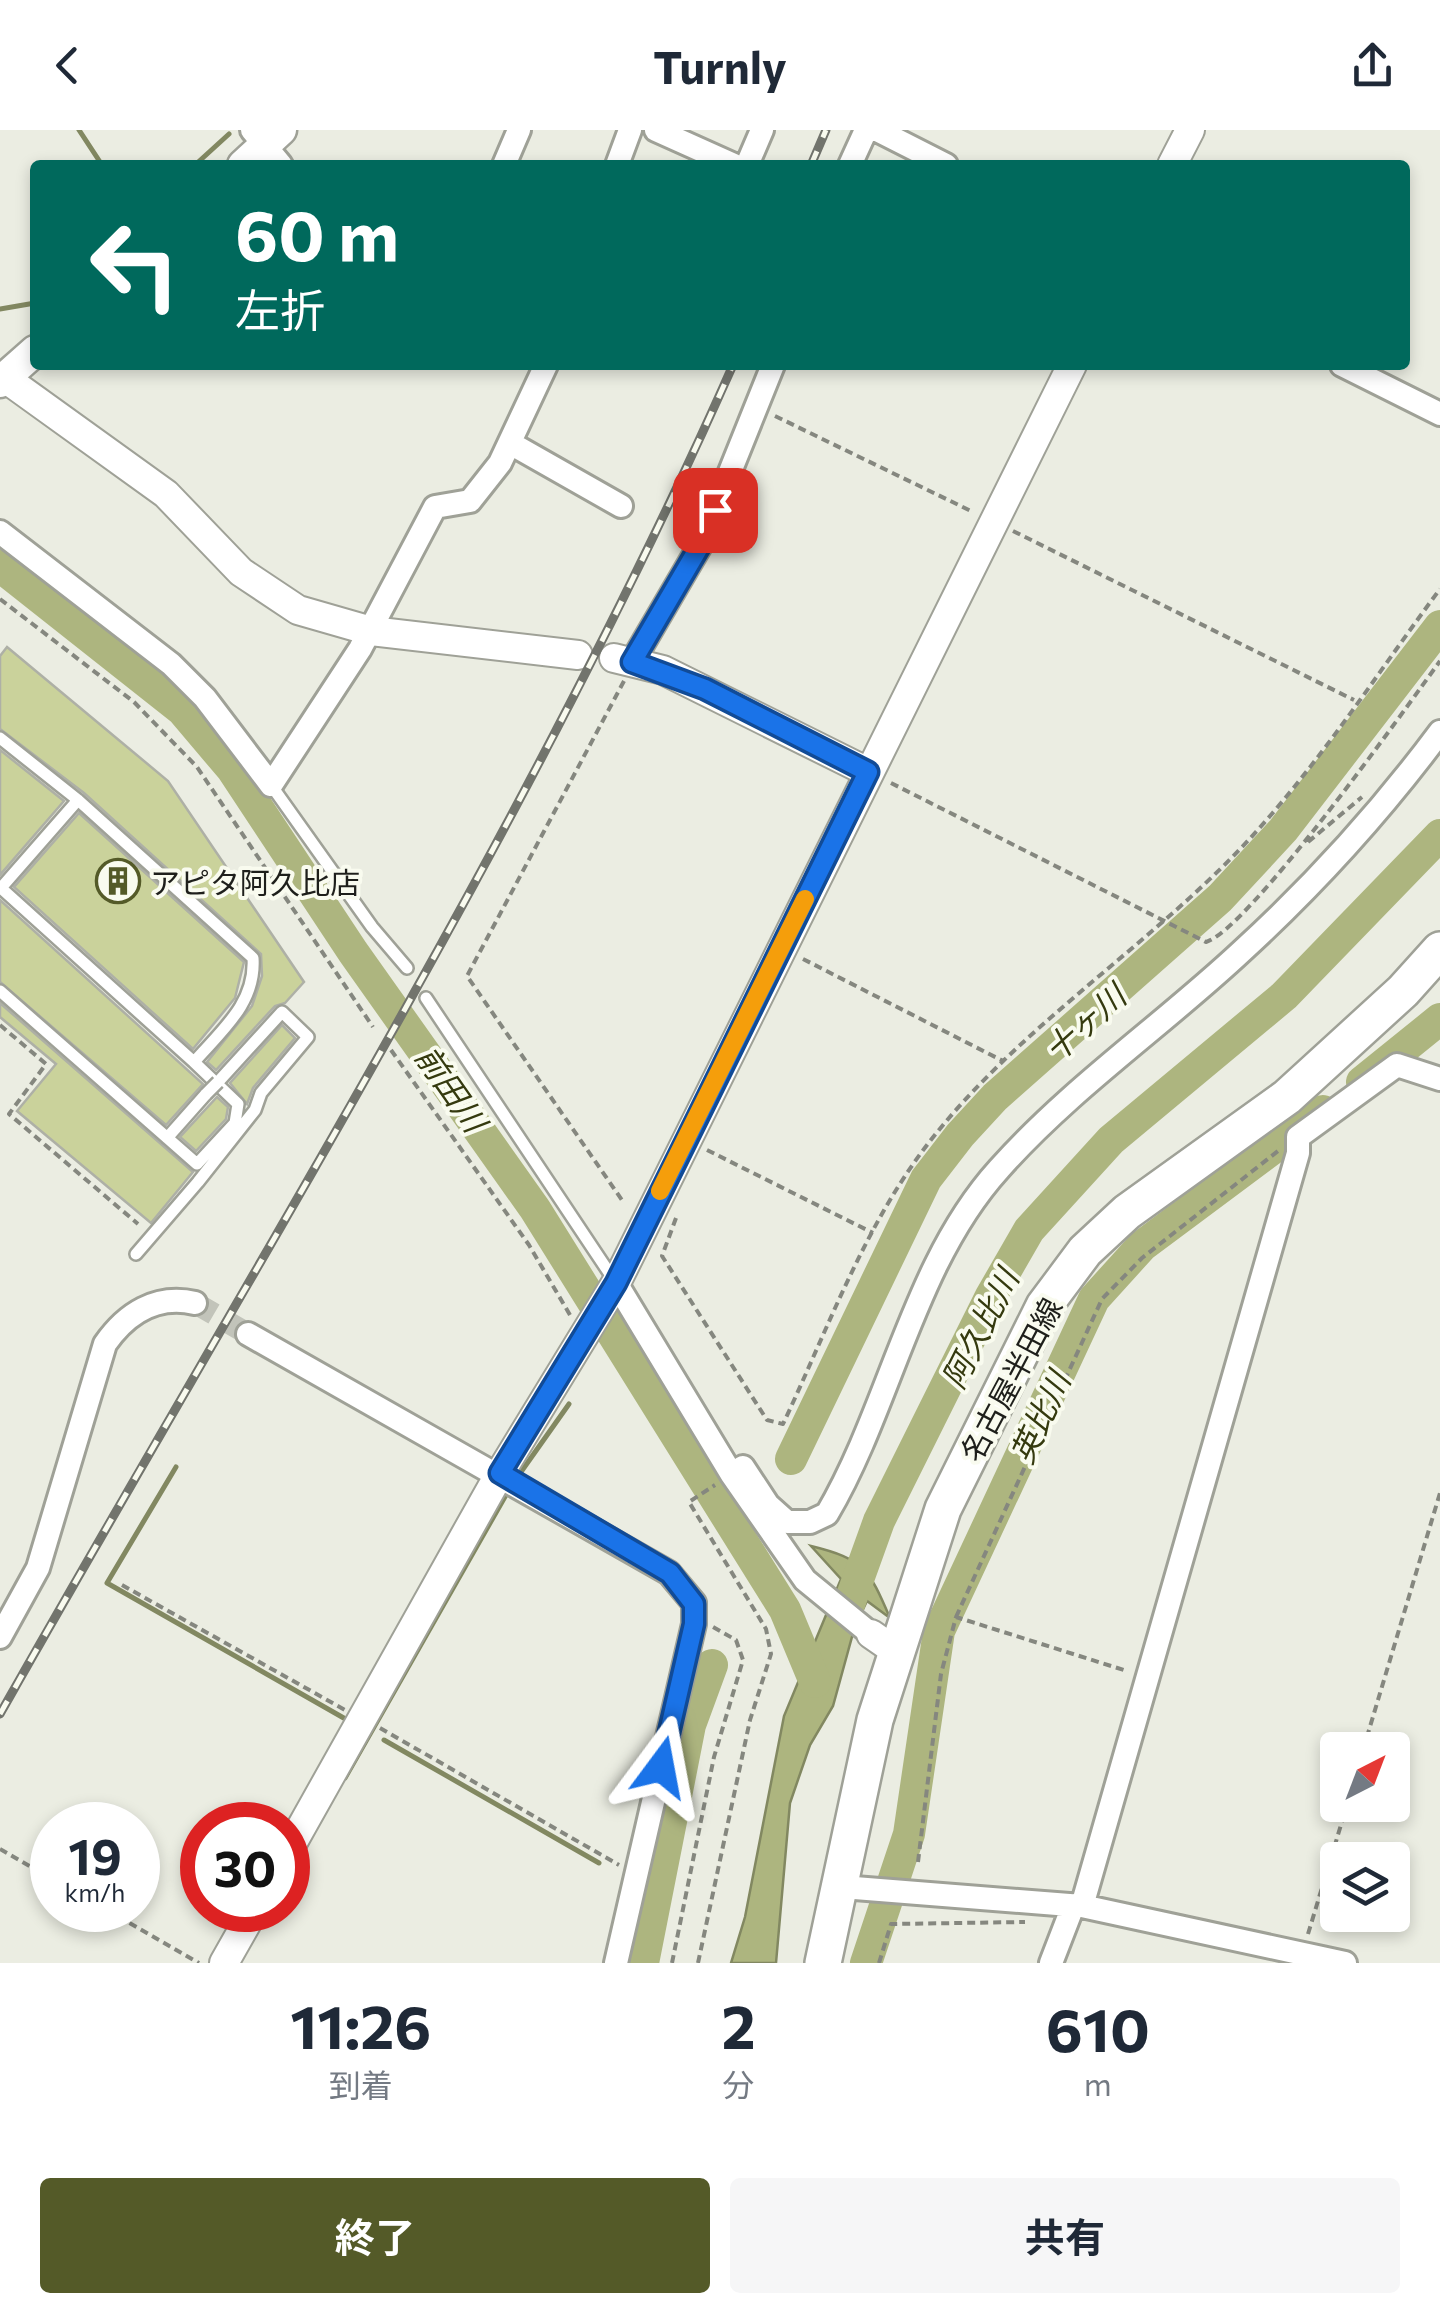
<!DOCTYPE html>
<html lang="ja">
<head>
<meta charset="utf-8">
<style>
  :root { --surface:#fff; --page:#f6f6f7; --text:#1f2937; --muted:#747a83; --accent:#545a28 }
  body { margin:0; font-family:Commissioner,"Noto Sans JP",sans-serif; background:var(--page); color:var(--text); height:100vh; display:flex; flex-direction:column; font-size:38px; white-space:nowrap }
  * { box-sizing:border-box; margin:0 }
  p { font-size:32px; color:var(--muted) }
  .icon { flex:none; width:55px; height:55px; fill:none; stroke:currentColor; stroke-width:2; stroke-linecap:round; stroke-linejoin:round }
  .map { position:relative; height:1833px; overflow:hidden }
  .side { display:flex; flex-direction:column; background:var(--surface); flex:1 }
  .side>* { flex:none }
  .banner { position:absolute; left:30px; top:30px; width:1380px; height:210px; border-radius:10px; box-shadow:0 5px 15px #0003; background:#00695c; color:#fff; overflow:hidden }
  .needle { width:65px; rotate:42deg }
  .buttons { position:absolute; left:1320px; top:1602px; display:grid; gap:20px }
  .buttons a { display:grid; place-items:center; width:90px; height:90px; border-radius:10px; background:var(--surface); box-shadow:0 5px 15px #0003; font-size:50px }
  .speed { position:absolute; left:30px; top:1672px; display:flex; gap:20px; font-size:50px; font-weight:700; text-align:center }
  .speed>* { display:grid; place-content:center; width:130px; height:130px; border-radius:50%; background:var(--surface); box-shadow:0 5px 15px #0003; line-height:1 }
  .speed small { font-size:25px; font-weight:400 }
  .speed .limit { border:15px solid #d22; background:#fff; color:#111 }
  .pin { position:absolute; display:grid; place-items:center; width:85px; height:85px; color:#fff; margin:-42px; border-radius:20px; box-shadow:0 5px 15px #0006 }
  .me { position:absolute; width:110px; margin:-55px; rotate:13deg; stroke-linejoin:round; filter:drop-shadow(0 0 8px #0008) }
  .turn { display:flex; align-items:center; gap:35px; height:210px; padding:0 40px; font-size:45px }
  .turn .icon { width:130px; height:130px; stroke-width:2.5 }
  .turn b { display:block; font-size:70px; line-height:85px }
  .eta { display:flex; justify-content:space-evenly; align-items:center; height:170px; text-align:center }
  .eta b { font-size:60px; font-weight:700; line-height:70px }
  .primary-button { display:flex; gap:20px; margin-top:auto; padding:20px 40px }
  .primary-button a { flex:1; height:115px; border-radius:10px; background:var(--accent); color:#fff; font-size:40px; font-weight:700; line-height:115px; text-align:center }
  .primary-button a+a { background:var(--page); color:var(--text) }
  header { display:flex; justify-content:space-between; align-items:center; height:130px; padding:0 40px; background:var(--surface); font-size:45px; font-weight:700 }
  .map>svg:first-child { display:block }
</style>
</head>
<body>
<header><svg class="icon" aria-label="back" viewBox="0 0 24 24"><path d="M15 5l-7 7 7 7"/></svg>Turnly<svg class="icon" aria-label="share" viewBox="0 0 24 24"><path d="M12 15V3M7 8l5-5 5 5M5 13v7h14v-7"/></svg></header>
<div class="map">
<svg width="1440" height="1833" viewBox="0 0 1440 1833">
  <rect width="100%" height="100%" fill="#ebede2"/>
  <path fill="#adb57f" stroke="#828861" stroke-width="2.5" d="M 811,1416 C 864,1429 869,1439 890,1488 L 867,1471 L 855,1496 L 833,1576 L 810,1615 L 790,1673 L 776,1833 L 731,1833 L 745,1787 L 784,1586 L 841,1449 Z"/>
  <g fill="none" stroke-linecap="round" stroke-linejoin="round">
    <path stroke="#828861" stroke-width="5" d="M 79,0 L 102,35
      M 195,35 L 229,4
      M 0,179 L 35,173
      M 176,1337 L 107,1453 L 349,1591
      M 516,1349 L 569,1274
      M 384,1610 L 599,1733
      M 345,1648 L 510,1358
      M 288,1749 L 300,1727"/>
    <path stroke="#adb57f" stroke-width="32" d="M 0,436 L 182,580 L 232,639 L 353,822 L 535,1079 L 785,1480 L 815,1552
      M 1362,952 L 1440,889
      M 791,1329 L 926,1049 L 960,1005 L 995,967 L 1220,768 L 1283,700 L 1440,496
      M 847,1480 L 879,1391 L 991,1166 L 1029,1100 L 1111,1010 L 1284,866 L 1440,705
      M 643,1833 L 690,1595 L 712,1535
      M 866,1833 L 909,1704 L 939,1501 L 1094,1169 L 1142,1116 L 1323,981"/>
  </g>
  <path fill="#cad29b" stroke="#aeb0a6" stroke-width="2.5" d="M 7,517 L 168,651 L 304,852 L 285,873 L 275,876 L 216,940 L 207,932 L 252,876 L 262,846 L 261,824 L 84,663 L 0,599 L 0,526 Z
    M 0,620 L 64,671 L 0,745 Z
    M 79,683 L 244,832 L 235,868 L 193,919 L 14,757 Z
    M 0,770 L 203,954 L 166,995 L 0,852 Z
    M 0,873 L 193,1042 L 151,1093 L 17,981 L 56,934 L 0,887 Z
    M 282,895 L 295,908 L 253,958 L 247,974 L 230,953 Z
    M 217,967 L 228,977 L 226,989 L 196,1021 L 180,1007 Z"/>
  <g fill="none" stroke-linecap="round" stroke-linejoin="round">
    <path stroke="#c2c4ba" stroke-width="22" stroke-dasharray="22 11" stroke-linecap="butt" d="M 195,1173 L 248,1204"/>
    <defs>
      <path id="service" d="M 0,608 L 78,670 L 253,828 C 256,873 222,900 194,932 L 238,974 L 235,993 L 197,1034 L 0,861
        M 271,655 L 372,797 L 407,838
        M 78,670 L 1,758 L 194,932
        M 426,868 L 614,1150
        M 167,1008 L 206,964
        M 136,1124 L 198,1052 L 255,980 L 261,963 L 308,907 L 282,882 L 218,952"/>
      <path id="minor" d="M 252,0 L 281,35
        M 656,0 L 734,35
        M 877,0 L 946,35
        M 504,35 L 519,0
        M 617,35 L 630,0
        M 747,35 L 762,0
        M 850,35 L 866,0
        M 1342,235 L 1440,284
        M 510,313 L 621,376
        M 0,402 L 171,534 L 205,568 L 271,655 L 360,519 L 435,377 L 470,371 L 500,333 L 546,235
        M 632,532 L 701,414 L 773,235
        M 616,1153 L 732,1345 L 805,1450 L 871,1504
        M 248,1204 L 669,1443 L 694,1473 L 694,1494 L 616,1833
        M 732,1345 L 743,1337 L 768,1375 L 787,1392 L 810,1392 L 827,1384 C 891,1275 913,1134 999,1039 C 1071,958 1163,895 1242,821 C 1314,755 1382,680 1440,602
        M 0,1507 L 38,1438 L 105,1214 C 126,1184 156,1164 195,1173
        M 842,1757 L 1082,1776 L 1345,1833
        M 1082,1776 L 1298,1023 L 1298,1007 L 1397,935 L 1440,949
        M 1051,1833 L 1073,1776"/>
      <path id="tertiary" d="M 1172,35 L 1190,0
        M 5,248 L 166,364 L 241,442 L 298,480 L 371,501 L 578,525
        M 614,528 L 663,540 L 868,642
        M 871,1504 L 897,1522
        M 288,1721 L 500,1343 L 616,1153 L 1072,235
        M 224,1833 L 254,1780"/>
      <path id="secondary" d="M 243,35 L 281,0
        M 0,252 L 35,221"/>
      <path id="primary" d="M 823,1833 L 875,1590 L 943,1379 L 1044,1176 L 1085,1121 L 1127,1082 L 1287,967 L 1403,861 L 1440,820"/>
    </defs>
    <use href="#service" stroke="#9fa197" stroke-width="16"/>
    <use href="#minor" stroke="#9fa197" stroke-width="28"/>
    <use href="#tertiary" stroke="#9fa197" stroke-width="32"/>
    <use href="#secondary" stroke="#9fa197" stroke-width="35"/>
    <use href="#primary" stroke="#9fa197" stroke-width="40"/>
    <path stroke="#85877f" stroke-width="4" stroke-dasharray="8 5" stroke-linecap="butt" d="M 775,286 L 973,382
      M 1013,401 L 1354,570
      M 0,469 L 134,572 L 197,637 L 373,897
      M 624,551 L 467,846 L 624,1073
      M 891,653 L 1206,812 C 1248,800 1406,578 1440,531
      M 1308,712 L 1362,667
      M 803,829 L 1003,931
      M 0,895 L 46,934 L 9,984 L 138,1094
      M 391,920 L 529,1115 L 570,1185
      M 707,1020 L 873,1103
      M 676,1088 L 662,1126 L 767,1290 L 783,1294 C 826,1203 863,1100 924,1019 C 1012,902 1142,822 1242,717 C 1316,639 1376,545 1440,459
      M 122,1455 L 345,1580
      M 956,1487 L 1102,1169 L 1142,1128 L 1278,1021
      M 380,1598 L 619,1735
      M 1363,1620 L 1440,1363
      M 0,1719 L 52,1749
      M 918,1732 L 941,1544 L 956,1487 L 1127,1541
      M 107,1780 L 199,1833
      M 1308,1804 L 1347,1675
      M 672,1833 L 714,1627 L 743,1530 L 736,1510 L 713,1497
      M 698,1833 L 750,1590 L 771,1524 L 766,1499 L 689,1372 L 715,1355
      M 879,1833 L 891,1794 L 1025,1792"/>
    <use href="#service" stroke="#fff" stroke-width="11"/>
    <use href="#minor" stroke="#fff" stroke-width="22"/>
    <use href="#tertiary" stroke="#fff" stroke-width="28"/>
    <use href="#secondary" stroke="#fff" stroke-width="30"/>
    <use href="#primary" stroke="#fff" stroke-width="35"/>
    <defs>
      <path id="rail" d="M 811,35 L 826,0
        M 0,1584 C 252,1138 525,704 733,235"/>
    </defs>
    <use href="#rail" stroke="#72746d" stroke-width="9"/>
    <use href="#rail" stroke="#f9fbef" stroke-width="5" stroke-dasharray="15" stroke-linecap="butt"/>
    <defs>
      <path id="service-bridge" d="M 206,964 L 218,952"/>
    </defs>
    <use href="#service-bridge" stroke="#9fa197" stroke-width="16" stroke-linecap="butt"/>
    <use href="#service-bridge" stroke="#fff" stroke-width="11"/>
  </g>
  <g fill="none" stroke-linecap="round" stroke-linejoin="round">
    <defs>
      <path id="route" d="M 661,1637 L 694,1494 L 694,1474 L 670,1443 L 500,1343 L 616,1153 L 868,642 L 705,559 L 632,532 L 701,414 L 715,380"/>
    </defs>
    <use href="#route" stroke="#114b97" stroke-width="25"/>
    <use href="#route" stroke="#1a73e8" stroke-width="18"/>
    <path stroke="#f59e0b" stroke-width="18" d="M 660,1061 L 805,769"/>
  </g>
  <defs>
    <symbol id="building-ring" viewBox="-11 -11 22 22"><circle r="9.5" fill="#f9fbef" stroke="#545a28" stroke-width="1.5"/><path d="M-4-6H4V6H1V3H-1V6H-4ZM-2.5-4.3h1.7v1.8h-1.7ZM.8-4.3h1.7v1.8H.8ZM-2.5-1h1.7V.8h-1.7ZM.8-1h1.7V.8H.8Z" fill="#545a28"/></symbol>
  </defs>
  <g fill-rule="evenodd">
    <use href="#building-ring" x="93" y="726" width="50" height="50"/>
  </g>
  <g text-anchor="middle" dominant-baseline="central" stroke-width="8" stroke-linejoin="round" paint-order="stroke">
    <g font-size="30" fill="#1e1f1b" stroke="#f9fbef" text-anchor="start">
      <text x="150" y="751">アピタ阿久比店</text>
    </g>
    <g font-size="30" fill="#1e1f1b" stroke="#f9fbef">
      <text transform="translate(1010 1249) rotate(-62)">名古屋半田線</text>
    </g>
    <g font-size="32" font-style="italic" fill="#353a0f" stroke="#f9fbef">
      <text transform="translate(1084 892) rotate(-42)">十ヶ川</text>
      <text transform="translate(452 958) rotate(55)">前田川</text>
      <text transform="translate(979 1198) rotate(-63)">阿久比川</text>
      <text transform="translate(1039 1287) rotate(-65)">英比川</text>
    </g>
  </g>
</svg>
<div class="buttons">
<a><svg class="needle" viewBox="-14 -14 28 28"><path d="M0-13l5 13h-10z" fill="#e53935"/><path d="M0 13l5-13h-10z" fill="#747a83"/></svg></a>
<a><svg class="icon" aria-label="layers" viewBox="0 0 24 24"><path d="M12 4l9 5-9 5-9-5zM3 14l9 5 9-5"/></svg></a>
</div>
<div class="speed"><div>19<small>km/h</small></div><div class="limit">30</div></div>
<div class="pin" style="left:715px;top:380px;background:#d93025"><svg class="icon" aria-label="arrive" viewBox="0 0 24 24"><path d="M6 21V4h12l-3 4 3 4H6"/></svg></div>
<svg class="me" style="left:661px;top:1637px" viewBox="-20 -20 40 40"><path d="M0-17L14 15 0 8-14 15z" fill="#1a73e8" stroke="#fff" stroke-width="4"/></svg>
<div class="banner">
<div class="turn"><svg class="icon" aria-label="left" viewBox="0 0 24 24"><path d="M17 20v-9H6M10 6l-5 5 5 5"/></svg><div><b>60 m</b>左折</div></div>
</div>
</div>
<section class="side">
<div class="eta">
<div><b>11:26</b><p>到着</p></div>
<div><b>2</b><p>分</p></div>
<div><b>610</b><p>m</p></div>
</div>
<div class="primary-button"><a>終了</a><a>共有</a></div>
</section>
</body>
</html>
